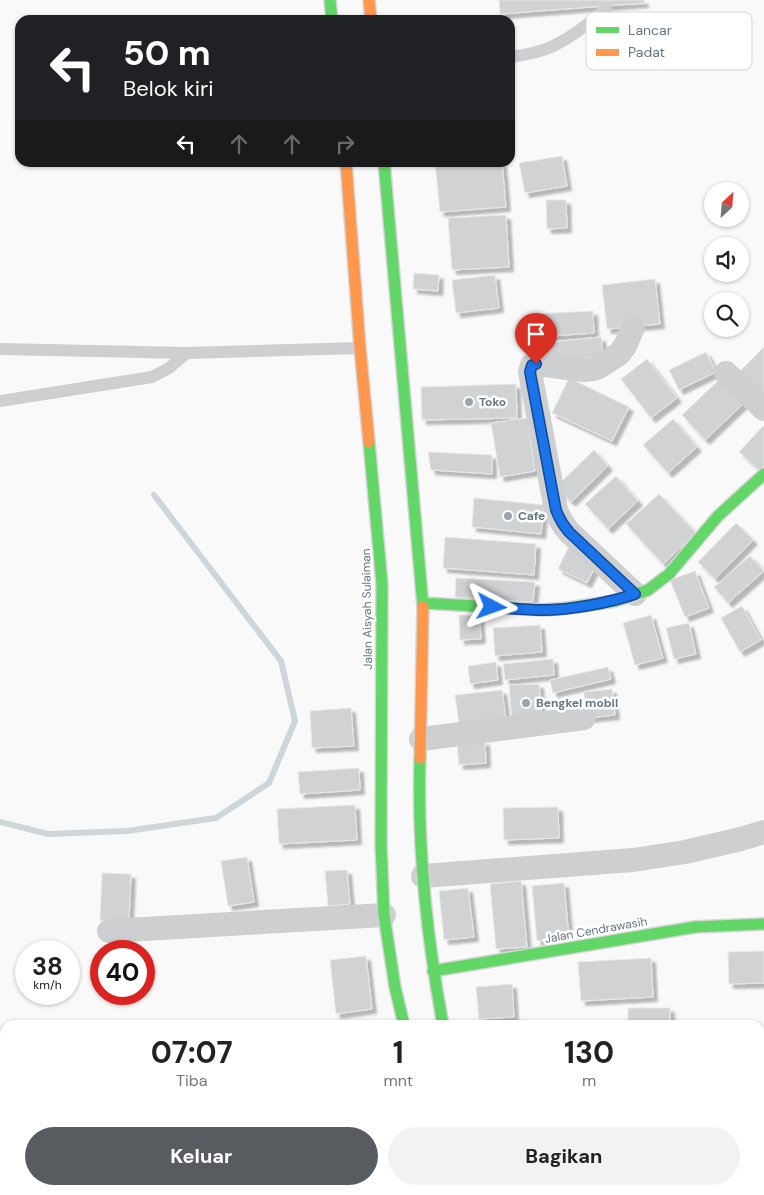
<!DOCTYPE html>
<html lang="id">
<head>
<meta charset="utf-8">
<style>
  :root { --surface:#fff; --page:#f2f2f2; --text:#222; --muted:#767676; --accent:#585c60 }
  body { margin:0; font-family:"DM Sans",sans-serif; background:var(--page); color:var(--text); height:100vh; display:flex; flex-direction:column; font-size:19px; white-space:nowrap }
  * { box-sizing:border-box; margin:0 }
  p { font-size:16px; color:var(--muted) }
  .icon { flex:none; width:28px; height:28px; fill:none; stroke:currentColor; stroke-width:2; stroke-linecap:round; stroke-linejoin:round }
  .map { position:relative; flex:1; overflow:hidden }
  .side { position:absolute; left:0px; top:1020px; width:765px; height:175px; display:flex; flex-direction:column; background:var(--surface); border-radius:15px 15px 0 0; box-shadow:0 1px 4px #0004 }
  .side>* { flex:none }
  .hud { position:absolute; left:15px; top:15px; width:500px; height:152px; border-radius:15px; box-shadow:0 1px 4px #0004; background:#202124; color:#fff; overflow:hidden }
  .needle { width:32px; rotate:26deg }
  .fabs { position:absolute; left:704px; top:182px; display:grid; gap:10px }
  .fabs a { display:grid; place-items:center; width:45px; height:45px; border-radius:50%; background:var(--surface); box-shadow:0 1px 4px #0004; font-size:25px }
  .speed { position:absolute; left:15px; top:940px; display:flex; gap:10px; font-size:25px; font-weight:700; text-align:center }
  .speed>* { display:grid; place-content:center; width:65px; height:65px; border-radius:50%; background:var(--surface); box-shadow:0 1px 4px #0004; line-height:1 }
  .speed small { font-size:12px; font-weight:400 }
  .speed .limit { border:8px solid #d22; background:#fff; color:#111 }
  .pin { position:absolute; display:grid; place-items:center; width:42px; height:42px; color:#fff; margin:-51px -21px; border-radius:50% 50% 50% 0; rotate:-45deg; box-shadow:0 0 5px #0007 }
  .pin .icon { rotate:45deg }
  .me { position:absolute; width:55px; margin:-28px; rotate:94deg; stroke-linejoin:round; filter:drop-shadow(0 0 4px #0008) }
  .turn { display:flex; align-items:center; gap:18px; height:105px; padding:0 25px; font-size:22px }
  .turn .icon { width:65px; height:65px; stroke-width:2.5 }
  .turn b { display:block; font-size:35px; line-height:42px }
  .lanes { display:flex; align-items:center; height:48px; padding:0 25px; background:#0003; justify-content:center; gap:25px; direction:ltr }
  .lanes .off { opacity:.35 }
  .eta { display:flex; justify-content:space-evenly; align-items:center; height:85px; text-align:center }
  .eta b { font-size:30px; font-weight:700; line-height:35px }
  .primary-button { display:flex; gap:10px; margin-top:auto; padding:10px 25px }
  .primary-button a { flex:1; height:58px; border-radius:30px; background:var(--accent); color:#fff; font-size:20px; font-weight:700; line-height:58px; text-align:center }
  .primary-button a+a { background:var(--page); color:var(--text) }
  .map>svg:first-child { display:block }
</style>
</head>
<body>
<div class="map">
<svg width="764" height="1195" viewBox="0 0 764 1195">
  <defs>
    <filter id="shadow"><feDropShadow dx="4.5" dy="4.5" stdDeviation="1" flood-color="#0004"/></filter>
  </defs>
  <rect width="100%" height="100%" fill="#f9f9f9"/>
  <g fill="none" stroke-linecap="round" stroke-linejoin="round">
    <path stroke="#ced6d9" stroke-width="6" d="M 0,822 L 48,834 L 127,831 L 216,818 L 269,783 L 295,721 L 281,661 L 154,495"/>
  </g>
  <path fill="#d0d2d3" stroke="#e8e8e8" filter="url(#shadow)" d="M 499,0 L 644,0 L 644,3 L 500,14 Z
    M 484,16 L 485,20 L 458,20 L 458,17 Z
    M 562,156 L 567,186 L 525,193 L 519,163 Z
    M 435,162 L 502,162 L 506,207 L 440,212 Z
    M 546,200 L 566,200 L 567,228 L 547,229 Z
    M 506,215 L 509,267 L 452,270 L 448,218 Z
    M 414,273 L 439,275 L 438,291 L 413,289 Z
    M 495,275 L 499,308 L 456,313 L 452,280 Z
    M 655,279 L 660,324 L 607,329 L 602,285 Z
    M 593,311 L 594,333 L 538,337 L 536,314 Z
    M 601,337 L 603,356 L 544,362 L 542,343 Z
    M 764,347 L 764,400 L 738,373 Z
    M 706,352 L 716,372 L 679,390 L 669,370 Z
    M 647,359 L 677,398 L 651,418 L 621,379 Z
    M 569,378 L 629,407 L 612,441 L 552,413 Z
    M 720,379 L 743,404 L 705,440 L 682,415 Z
    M 516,384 L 517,418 L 422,420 L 421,387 Z
    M 527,418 L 535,471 L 500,477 L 491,423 Z
    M 673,419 L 697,447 L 668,473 L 643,445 Z
    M 763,426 L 764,427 L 764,466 L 760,471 L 739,452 Z
    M 594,450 L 608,466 L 571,502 L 556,487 Z
    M 428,452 L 492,455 L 492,474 L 431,470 Z
    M 616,476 L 638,501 L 608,529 L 585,504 Z
    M 659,494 L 696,533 L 663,564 L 626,524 Z
    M 474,498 L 544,505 L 541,534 L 472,527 Z
    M 736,523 L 753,540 L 715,579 L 698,562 Z
    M 445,537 L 536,544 L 534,575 L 443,568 Z
    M 568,548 L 597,563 L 587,583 L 558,569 Z
    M 750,556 L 764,571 L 728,603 L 714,587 Z
    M 695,571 L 709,608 L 685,617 L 670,580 Z
    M 456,578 L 535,582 L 533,602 L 455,597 Z
    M 742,606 L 761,640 L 740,652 L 721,618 Z
    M 459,615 L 479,615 L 481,639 L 460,640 Z
    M 651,615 L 663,658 L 635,665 L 623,623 Z
    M 689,623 L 696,654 L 674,659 L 666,628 Z
    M 540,625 L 542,652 L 495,656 L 493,628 Z
    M 553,659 L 554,675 L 505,680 L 503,664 Z
    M 496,662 L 498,680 L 470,684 L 468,666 Z
    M 608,667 L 611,679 L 553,693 L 550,680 Z
    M 539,684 L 542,721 L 512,722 L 509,685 Z
    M 612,689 L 615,715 L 587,718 L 584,692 Z
    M 502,690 L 506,719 L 459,724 L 455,695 Z
    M 351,708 L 354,746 L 312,748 L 310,711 Z
    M 485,741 L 486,763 L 459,765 L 457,743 Z
    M 359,768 L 360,790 L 300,794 L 298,772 Z
    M 355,805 L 357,840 L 279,844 L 277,809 Z
    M 558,807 L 559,838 L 504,840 L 503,808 Z
    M 247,857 L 254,902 L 228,906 L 221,861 Z
    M 347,870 L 350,904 L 328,906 L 325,871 Z
    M 102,873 L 131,874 L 129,921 L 100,920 Z
    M 521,881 L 527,947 L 496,949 L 490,884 Z
    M 564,883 L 569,938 L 537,941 L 532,886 Z
    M 468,888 L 474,937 L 444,940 L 439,891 Z
    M 764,951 L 764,983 L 729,984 L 728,952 Z
    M 366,956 L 372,1009 L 336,1014 L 330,960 Z
    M 651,958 L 653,997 L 581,1001 L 578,962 Z
    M 512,984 L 514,1017 L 479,1019 L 476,987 Z
    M 628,1008 L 670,1008 L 670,1025 L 628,1025 Z
    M 760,1141 L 764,1141 L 764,1171 L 760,1171 Z
    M 760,1181 L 764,1181 L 764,1195 L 740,1195 L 740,1190 L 760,1190 Z
    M 504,1190 L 545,1190 L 546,1195 L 504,1195 Z"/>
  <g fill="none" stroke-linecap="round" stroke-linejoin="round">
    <defs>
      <path id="fast" d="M 330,0 L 332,20
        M 384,162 L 423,607
        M 369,442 L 382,584 L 381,845 L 384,915 L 395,987 L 404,1025
        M 423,603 L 544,610 L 568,608 L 615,601 L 648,590 L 669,574 L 718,516 L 764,474
        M 420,758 C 417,847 427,938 443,1025
        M 433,971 L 695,927 L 764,924
        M 438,1190 L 439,1195"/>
      <path id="slow" d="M 369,0 L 371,20
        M 346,162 L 360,348 L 369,442
        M 420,758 L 423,607
        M 475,1190 L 476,1195"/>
    </defs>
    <use href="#fast" stroke="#d5d6d7" stroke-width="14"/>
    <use href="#slow" stroke="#d5d6d7" stroke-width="14"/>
    <path stroke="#cecfd0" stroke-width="12" d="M 510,57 C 525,55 542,52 555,45 C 574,36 590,22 606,9
      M 0,349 L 187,353
      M 0,401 L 152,377 L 169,368 L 187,353 L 360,348"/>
    <path stroke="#cecfd0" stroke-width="24" d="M 633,328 L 625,346 L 619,354 L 599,367 L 593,369 L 584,370 L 536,364 L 532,365 L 530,372 L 556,510 C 559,518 563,525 569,532 L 635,594
      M 726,373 L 764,409
      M 421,739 L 584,718
      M 423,876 L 633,860 L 685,852 L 741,839 L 764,832
      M 109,931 L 384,915"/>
    <use href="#fast" stroke="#63d668" stroke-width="11"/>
    <use href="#slow" stroke="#ff974d" stroke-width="11"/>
  </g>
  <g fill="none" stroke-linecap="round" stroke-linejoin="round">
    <defs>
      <path id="route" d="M 492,607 C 509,608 526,610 543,610 C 571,610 608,603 635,594 L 569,532 C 563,525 559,518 556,510 L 530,372 L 532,365 L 536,364"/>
    </defs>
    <use href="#route" stroke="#114b97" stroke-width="12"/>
    <use href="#route" stroke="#1a73e8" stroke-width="9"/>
  </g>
  <g fill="#99a4ac" stroke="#fff" stroke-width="2">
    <circle cx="469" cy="402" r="5"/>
    <circle cx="508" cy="516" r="5"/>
    <circle cx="526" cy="703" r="5"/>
  </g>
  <g text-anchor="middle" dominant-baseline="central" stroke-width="5" stroke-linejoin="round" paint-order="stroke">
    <g font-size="12" font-weight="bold" fill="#657683" stroke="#fff" text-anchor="start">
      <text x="479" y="402">Toko</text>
      <text x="518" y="516">Cafe</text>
      <text x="536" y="703">Bengkel mobil</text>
    </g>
    <g font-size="12" fill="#657683" stroke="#fff">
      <text transform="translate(367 609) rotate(-91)">Jalan Aisyah Sulaiman</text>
      <text transform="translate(596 930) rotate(-10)">Jalan Cendrawasih</text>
    </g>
  </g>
  <rect x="586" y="12" width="166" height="58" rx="8" fill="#fff" stroke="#d1d6da" stroke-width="1"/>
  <rect x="596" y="27" width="23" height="6" fill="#63d668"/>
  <rect x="596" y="49" width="23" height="7" fill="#ff974d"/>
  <g font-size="14" fill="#657683">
    <text x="628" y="35">Lancar</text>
    <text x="628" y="57">Padat</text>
  </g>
</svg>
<div class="fabs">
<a><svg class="needle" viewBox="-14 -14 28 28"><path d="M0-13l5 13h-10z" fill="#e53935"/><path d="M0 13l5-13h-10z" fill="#767676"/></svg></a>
<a><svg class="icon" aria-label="sound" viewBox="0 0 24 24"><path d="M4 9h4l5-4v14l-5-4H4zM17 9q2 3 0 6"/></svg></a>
<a><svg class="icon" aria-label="search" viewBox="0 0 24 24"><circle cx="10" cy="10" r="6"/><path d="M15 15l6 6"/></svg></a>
</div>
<div class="speed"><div>38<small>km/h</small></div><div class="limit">40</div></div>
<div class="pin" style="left:536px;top:364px;background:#d93025"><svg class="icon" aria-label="arrive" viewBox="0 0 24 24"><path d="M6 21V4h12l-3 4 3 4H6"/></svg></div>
<svg class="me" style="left:492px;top:607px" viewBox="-20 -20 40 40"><path d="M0-17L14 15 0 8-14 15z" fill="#1a73e8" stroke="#fff" stroke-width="4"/></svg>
<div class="hud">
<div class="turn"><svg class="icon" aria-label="left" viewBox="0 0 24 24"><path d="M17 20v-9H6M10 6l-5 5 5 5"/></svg><div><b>50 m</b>Belok kiri</div></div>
<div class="lanes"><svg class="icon" aria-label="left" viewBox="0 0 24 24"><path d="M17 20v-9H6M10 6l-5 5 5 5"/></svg><svg class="icon off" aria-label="ahead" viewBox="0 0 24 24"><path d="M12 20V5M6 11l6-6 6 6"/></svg><svg class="icon off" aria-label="ahead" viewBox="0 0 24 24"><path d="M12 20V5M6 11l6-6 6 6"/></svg><svg class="icon off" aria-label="right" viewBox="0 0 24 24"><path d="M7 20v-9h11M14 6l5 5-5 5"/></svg></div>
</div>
<section class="side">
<div class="eta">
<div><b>07:07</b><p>Tiba</p></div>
<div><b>1</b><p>mnt</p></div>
<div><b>130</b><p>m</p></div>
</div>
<div class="primary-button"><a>Keluar</a><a>Bagikan</a></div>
</section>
</div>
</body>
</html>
